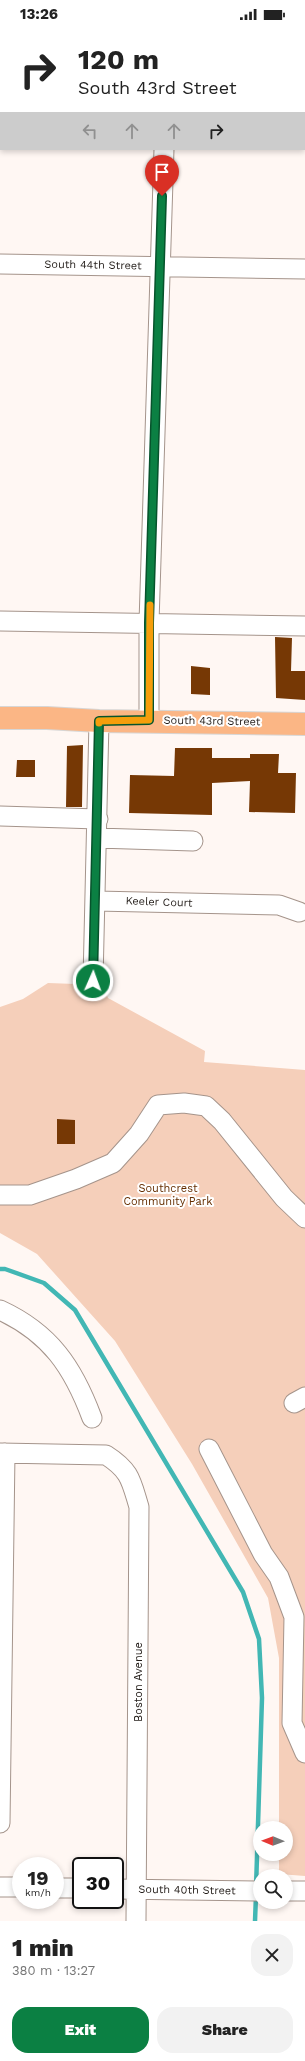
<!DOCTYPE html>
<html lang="en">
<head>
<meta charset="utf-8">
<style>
  :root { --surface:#fff; --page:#f2f2f2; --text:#222; --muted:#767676; --accent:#0b8043 }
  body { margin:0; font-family:"Work Sans",sans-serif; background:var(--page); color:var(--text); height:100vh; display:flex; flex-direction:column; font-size:15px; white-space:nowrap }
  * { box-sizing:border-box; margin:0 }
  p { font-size:13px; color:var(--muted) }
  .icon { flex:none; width:22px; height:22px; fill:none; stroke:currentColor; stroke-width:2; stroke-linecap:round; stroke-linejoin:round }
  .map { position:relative; height:1893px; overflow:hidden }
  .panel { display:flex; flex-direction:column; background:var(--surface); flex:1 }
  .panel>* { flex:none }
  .top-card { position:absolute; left:0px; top:0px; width:305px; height:122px; box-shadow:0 2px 6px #0003; background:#fff; color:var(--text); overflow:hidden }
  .needle { width:26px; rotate:271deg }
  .tools { position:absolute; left:253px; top:1793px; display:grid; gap:8px }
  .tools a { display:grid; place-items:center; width:40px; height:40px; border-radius:50%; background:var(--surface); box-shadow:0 2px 6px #0003; font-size:20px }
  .speed { position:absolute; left:12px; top:1829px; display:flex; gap:8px; font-size:20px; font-weight:700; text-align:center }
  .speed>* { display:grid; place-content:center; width:52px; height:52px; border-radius:50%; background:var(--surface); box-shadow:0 2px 6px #0003; line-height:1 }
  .speed small { font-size:10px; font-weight:400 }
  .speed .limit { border:2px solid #111; border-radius:6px; background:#fff; color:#111 }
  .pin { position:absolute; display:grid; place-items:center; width:34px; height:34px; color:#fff; margin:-41px -17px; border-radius:50% 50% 50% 0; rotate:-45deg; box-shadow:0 0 4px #0007 }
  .pin .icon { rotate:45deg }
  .me { position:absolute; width:44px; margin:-22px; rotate:2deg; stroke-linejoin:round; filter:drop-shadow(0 0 3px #0008) }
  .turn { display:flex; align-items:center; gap:14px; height:84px; padding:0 12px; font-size:18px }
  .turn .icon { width:52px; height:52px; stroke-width:2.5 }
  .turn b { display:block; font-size:28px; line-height:34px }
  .lanes { display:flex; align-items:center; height:38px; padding:0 12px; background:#0003; justify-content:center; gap:20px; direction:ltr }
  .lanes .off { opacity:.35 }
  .round { display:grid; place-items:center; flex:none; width:42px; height:42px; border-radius:16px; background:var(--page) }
  .summary { display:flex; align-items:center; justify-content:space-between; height:68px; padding:0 12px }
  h1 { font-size:24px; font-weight:800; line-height:30px }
  .button { display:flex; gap:8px; margin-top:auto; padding:8px 12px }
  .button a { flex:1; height:46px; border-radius:16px; background:var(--accent); color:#fff; font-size:16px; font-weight:800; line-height:46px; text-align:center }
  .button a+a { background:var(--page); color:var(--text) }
  .status { display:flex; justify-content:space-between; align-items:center; height:28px; padding:0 20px; background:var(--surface); direction:ltr }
  .status svg { height:11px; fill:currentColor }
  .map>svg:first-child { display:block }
</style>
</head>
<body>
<div class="status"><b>13:26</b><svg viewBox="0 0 49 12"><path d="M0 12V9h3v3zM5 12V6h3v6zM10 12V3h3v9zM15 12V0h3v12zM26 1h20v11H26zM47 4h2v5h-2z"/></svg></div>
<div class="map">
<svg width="305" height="1893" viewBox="0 0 305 1893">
  <rect width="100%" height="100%" fill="#fff7f3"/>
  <path fill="#f5cfba" d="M 48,955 L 103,957 L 108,970 L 205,1023 L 204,1034 L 305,1042 L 305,1848 L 279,1846 L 279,1826 L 286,1826 L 286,1800 L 279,1800 L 279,1630 L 268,1570 L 192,1436 L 115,1313 L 37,1226 L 0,1205 L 0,979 L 23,971 Z"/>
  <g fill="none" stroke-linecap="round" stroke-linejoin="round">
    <path stroke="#42b7b4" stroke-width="4.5" d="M 0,1241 L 5,1241 L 44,1255 L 75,1282 L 243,1564 L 259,1611 L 262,1670 L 256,1860
      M 255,1893 L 256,1867"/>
  </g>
  <path fill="#763805" d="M 275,609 L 292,610 L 291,643 L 305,643 L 305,672 L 276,670 Z
    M 191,638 L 210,640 L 210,667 L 191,666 Z
    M 83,717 L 82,779 L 66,779 L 67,718 Z
    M 175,720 L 212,720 L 212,730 L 250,730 L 250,726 L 279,726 L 278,745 L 296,745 L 295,785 L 249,784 L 250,753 L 212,755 L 212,787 L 129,785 L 130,747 L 174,748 Z
    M 17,732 L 35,732 L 35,749 L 16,749 Z
    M 57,1091 L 75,1092 L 75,1116 L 57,1116 Z"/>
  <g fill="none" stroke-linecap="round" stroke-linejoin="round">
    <defs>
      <path id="minor" d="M 169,1 L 169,0
        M 0,236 L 305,241
        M 0,593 L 305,598
        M 149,692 L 149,595 L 164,121
        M 0,788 L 98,791
        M 97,810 L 193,813
        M 96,873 L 279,877 L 299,884
        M 93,953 L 99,693
        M 0,1167 L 30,1167 L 76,1151 L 113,1135 L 139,1106 L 158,1077 L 184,1075 L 206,1078 L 222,1093 L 284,1170 L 305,1190
        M 0,1282 C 50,1305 73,1339 92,1390
        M 294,1375 L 305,1369
        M 209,1421 L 263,1526 L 279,1549 L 294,1589 L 292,1695 L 305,1725
        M 0,1425 L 106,1427 C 131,1443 131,1453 139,1479 L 136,1893
        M 0,1795 L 5,1425
        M 0,1859 L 21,1859
        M 55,1860 L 81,1860
        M 115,1861 L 260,1863
        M 286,1863 L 305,1863"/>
      <path id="major" d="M 0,690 L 47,690 L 99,693 L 305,696"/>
    </defs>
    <use href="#minor" stroke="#a5948b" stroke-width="21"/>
    <use href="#major" stroke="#d7d6d5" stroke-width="24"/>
    <use href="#minor" stroke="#fff" stroke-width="19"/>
    <use href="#major" stroke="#fbb685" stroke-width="22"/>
  </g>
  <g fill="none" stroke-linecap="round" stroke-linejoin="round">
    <defs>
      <path id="route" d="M 93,953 L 99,693 L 149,692 L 149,595 L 162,168"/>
    </defs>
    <use href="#route" stroke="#07532c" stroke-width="10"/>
    <use href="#route" stroke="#0b8043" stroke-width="7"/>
    <path stroke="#f59e0b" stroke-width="7" d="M 99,695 L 99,693 L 149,692 L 150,577"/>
  </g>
  <g text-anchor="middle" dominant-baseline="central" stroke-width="4" stroke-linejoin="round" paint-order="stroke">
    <g font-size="11" fill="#221c18" stroke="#fff">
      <text transform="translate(93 237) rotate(1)">South 44th Street</text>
      <text transform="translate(212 693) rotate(1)">South 43rd Street</text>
      <text transform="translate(159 874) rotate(2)">Keeler Court</text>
      <text transform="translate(138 1654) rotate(-90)">Boston Avenue</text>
      <text transform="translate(187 1862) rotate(1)">South 40th Street</text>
    </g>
    <g font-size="11" fill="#652e00" stroke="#fff">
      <text x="168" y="1160">Southcrest<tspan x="168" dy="13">Community Park</tspan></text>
    </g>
  </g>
</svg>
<div class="tools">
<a><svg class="needle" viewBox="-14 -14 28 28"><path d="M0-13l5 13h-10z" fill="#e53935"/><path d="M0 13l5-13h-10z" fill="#767676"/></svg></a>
<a><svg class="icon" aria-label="search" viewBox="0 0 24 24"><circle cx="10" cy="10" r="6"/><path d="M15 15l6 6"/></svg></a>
</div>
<div class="speed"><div>19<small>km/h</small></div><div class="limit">30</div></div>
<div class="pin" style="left:162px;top:168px;background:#d93025"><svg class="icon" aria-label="arrive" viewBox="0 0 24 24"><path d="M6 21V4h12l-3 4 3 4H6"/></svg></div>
<svg class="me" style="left:93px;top:953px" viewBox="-20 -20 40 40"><circle r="17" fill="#0b8043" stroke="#fff" stroke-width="3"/><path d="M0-11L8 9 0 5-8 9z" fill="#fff"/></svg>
<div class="top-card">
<div class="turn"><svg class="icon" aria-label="right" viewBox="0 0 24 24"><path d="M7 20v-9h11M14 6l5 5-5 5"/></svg><div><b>120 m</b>South 43rd Street</div></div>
<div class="lanes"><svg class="icon off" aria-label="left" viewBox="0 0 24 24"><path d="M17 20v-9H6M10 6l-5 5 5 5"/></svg><svg class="icon off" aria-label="ahead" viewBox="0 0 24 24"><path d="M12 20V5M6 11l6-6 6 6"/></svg><svg class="icon off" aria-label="ahead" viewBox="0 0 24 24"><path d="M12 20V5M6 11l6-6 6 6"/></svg><svg class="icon" aria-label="right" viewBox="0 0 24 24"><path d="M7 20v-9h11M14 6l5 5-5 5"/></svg></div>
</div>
</div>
<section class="panel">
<div class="summary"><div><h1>1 min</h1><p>380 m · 13:27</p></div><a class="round"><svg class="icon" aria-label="close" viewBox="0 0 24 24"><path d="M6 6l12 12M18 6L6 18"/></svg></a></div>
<div class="button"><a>Exit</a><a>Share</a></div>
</section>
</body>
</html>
